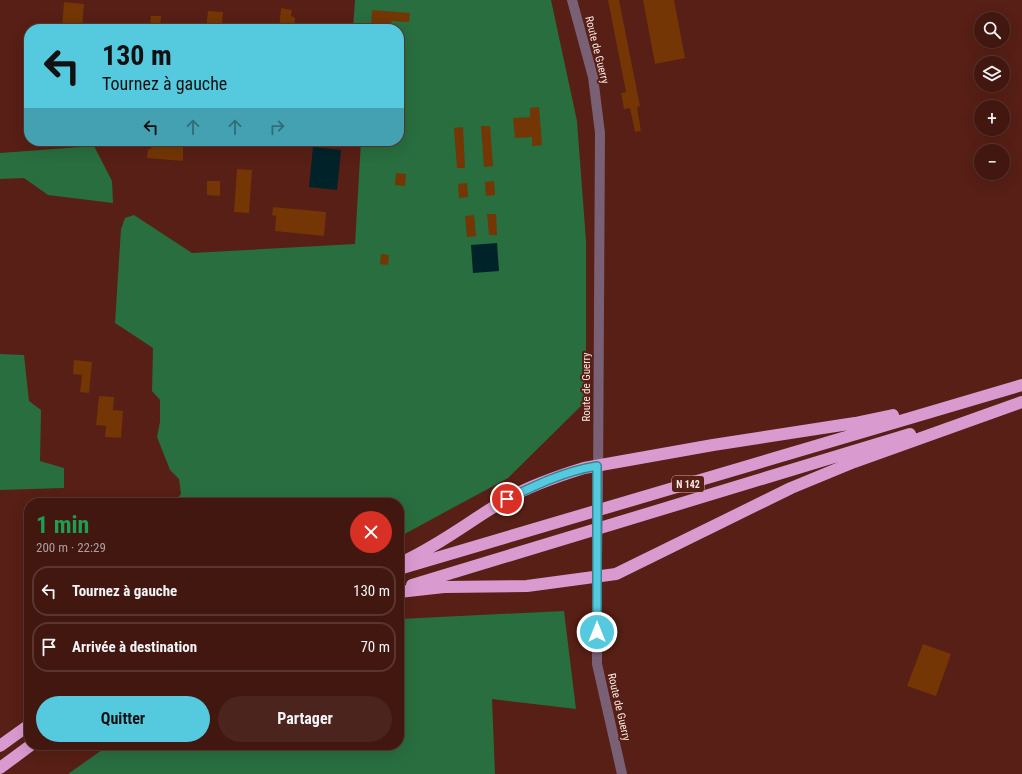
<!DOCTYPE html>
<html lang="fr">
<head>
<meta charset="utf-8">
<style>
  :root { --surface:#411710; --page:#4c241e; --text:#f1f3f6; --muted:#ae9f9f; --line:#5a3630; --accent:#55cadf }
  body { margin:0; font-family:"Roboto Condensed",sans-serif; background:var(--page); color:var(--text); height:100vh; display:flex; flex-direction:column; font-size:15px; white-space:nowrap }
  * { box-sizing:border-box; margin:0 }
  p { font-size:13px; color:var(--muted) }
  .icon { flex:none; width:22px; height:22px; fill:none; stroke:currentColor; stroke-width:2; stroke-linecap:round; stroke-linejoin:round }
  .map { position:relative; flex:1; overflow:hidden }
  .side { position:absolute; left:24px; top:498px; width:380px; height:252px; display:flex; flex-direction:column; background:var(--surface); border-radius:16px; box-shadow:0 4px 16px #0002,0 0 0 1px var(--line) }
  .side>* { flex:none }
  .hud { position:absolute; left:24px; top:24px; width:380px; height:122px; border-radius:16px; box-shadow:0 4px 16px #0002,0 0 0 1px var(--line); background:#55cadf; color:#111; overflow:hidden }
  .fabs { position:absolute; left:974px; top:12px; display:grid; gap:8px }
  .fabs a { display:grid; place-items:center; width:36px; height:36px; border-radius:50%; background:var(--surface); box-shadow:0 4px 16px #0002,0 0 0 1px var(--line); font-size:20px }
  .pin { position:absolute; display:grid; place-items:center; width:34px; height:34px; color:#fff; margin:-17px; border:2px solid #fff; border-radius:50%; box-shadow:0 1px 4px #0007 }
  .me { position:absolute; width:44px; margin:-22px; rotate:0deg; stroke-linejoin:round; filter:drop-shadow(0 0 3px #0008) }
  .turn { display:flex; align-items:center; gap:14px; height:84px; padding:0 12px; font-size:18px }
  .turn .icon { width:52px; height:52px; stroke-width:2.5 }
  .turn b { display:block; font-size:28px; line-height:34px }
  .lanes { display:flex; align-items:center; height:38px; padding:0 12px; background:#0003; justify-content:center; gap:20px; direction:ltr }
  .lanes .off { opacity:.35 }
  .round { display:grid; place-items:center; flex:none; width:42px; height:42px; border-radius:21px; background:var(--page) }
  .overview { display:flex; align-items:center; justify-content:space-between; height:68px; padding:0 12px }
  h1 { font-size:24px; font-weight:700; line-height:30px; color:#1e9e55 }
  .button { display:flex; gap:8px; margin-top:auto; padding:8px 12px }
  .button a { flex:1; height:46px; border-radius:24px; background:var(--accent); color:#111; font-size:16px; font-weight:700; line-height:46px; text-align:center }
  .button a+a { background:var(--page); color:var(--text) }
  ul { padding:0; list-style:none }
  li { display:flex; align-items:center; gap:12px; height:50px; margin:0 8px 6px; padding:0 4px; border:2px solid var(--line); border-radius:16px }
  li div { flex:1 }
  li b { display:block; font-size:15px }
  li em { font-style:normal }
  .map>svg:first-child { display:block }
</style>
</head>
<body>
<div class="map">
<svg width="1022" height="774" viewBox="0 0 1022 774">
  <rect width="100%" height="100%" fill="#571f15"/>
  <path fill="#286e3f" d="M 355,0 L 551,0 L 577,121 L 586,241 L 586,401 L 508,478 L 399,537 L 399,503 L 173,503 L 181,494 L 179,479 L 170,470 L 157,437 L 160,422 L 160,400 L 152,391 L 153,348 L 115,323 L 121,229 L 125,218 L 134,215 L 192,253 L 355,244 L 361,141 L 399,141 L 399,29 L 353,29 Z
    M 94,146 L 112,181 L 113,203 L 48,195 L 24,178 L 0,179 L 0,153 Z
    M 0,354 L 24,355 L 29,401 L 41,410 L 40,461 L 64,468 L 64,488 L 0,490 Z
    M 564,611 L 576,709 L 492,699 L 495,774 L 68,774 L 109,745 L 399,745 L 399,619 Z"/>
  <path fill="#002329" d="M 313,147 L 341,150 L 337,190 L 309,187 Z
    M 497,243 L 499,271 L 473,273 L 471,245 Z"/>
  <path fill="#733604" d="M 608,0 L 619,0 L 640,106 L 637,107 L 641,131 L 635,132 L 630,108 L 624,109 L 621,93 L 626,92 Z
    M 643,0 L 674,0 L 685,58 L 655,64 Z
    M 64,2 L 84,4 L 82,29 L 62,29 Z
    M 281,8 L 292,10 L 291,16 L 295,18 L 294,29 L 279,29 Z
    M 372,10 L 410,13 L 409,22 L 392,21 L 388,26 L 384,26 L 384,29 L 371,29 Z
    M 208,11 L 223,12 L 222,24 L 217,24 L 217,29 L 206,29 Z
    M 151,16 L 161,16 L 160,28 L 150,27 Z
    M 539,107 L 542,145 L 532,146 L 532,137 L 515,138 L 513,118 L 530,117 L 530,108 Z
    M 481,126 L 490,126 L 493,166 L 484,167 Z
    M 463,127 L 465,168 L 457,168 L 454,128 Z
    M 151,141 L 183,141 L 183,161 L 147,158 L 148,149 L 151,149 Z
    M 237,169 L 252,170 L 249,213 L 234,212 Z
    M 396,173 L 406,174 L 405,186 L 395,185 Z
    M 207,181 L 220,181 L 220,196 L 207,195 Z
    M 494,181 L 495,195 L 486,196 L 485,182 Z
    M 467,183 L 468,197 L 459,198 L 458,184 Z
    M 273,207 L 326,212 L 324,236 L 275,231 L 276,216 L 272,215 Z
    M 487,214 L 496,214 L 497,235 L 489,235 Z
    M 474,215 L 476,236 L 467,237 L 465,216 Z
    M 381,254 L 389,255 L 388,265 L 380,264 Z
    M 74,360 L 92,362 L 89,393 L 80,392 L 82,375 L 73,374 Z
    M 99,396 L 114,397 L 113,410 L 123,411 L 121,438 L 105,437 L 106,426 L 96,425 Z
    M 923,644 L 951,654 L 936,696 L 907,686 Z"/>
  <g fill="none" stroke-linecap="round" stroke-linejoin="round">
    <path stroke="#796075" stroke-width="10" d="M 572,0 L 593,77 L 600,133 L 598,487
      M 597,560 L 597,664 L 622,774"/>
    <path stroke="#d99ad0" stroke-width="12" d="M 402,562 C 440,545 472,519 507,499 C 531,485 558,476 584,468 L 713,445 L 855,423 L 893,415
      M 399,569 L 1022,385
      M 412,585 L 910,434
      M 399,592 L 444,587 L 527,586 L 616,574 L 791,488 L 854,462 L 1022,402
      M 0,746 L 29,725
      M 0,768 L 31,745"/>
    <path stroke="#796075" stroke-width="10" d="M 597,560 L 598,487"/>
  </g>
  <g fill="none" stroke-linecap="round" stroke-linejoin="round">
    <defs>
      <path id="route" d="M 507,499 C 536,485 565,471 597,466 L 597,632"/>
    </defs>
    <use href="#route" stroke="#378391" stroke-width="10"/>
    <use href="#route" stroke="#55cadf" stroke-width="7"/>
  </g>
  <g text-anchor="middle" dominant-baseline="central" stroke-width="4" stroke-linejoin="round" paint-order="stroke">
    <rect fill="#571f15" stroke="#c9ada8" stroke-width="1" x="672" y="476" width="32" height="16" rx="3"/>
    <g font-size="10" font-weight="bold" fill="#faeae7">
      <text x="688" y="484">N 142</text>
    </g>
    <g font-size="11" fill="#faeae7" stroke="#571f15">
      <text transform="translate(597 50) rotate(76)">Route de Guerry</text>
      <text transform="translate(586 387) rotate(-90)">Route de Guerry</text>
      <text transform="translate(619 707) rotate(77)">Route de Guerry</text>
    </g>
  </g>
</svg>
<div class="fabs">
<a><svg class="icon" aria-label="search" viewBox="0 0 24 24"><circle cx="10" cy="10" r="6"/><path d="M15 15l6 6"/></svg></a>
<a><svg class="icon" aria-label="layers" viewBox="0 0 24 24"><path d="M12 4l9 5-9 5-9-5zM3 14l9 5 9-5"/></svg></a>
<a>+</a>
<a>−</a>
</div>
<div class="pin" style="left:507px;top:499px;background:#d93025"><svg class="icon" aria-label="arrive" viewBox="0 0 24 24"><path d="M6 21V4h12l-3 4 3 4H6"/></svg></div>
<svg class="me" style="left:597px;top:632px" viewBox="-20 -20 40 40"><circle r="17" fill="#55cadf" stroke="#fff" stroke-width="3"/><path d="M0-11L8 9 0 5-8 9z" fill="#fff"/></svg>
<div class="hud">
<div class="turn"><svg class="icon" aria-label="left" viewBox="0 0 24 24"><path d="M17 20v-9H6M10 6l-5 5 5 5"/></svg><div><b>130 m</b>Tournez à gauche</div></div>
<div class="lanes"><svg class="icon" aria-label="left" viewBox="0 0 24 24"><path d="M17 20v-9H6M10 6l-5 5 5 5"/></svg><svg class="icon off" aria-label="ahead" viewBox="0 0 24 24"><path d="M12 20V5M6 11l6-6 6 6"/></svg><svg class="icon off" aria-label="ahead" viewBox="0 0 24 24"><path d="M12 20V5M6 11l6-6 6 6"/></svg><svg class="icon off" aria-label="right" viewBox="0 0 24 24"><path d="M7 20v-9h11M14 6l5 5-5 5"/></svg></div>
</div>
<section class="side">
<div class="overview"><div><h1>1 min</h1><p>200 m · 22:29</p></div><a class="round" style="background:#d93025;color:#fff"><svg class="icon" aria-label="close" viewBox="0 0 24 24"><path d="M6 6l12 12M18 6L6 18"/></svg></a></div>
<ul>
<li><svg class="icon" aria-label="left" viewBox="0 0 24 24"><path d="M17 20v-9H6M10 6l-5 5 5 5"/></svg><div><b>Tournez à gauche</b></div><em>130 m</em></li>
<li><svg class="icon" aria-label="arrive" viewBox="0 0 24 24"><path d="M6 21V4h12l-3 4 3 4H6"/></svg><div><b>Arrivée à destination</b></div><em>70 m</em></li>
</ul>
<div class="button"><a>Quitter</a><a>Partager</a></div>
</section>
</div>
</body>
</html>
